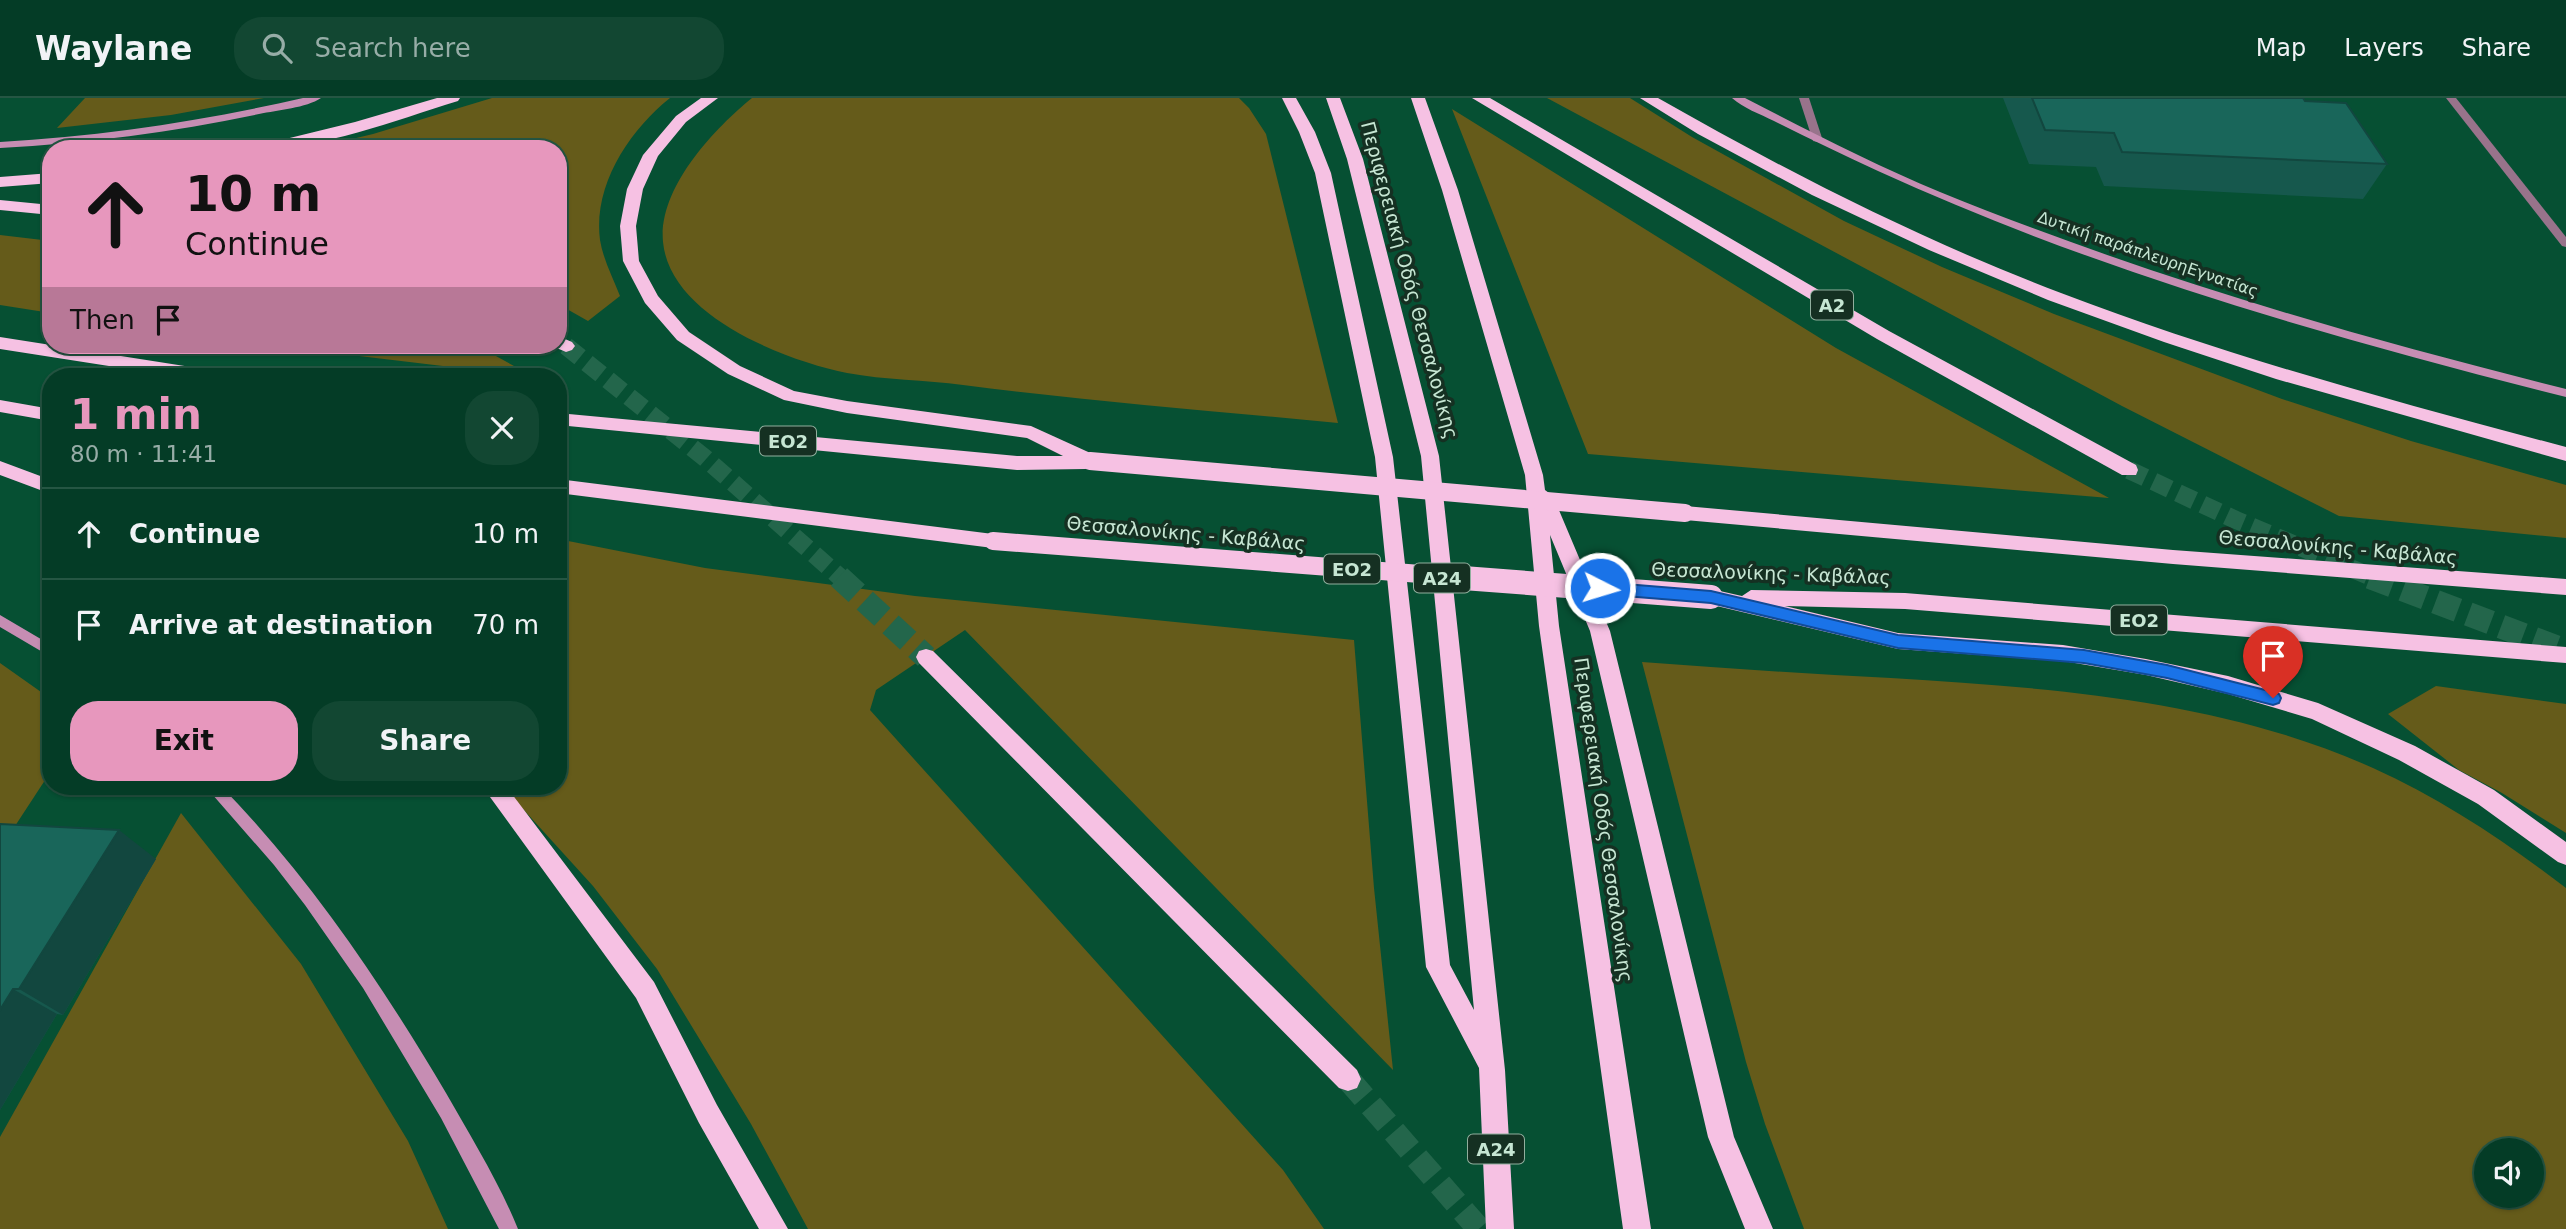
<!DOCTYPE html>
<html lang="en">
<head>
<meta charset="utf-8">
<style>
  :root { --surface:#043c26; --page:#124732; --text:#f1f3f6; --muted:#97ada7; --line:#255643; --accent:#e797bd }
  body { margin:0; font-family:"DejaVu Sans",sans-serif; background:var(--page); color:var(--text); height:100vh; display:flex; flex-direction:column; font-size:26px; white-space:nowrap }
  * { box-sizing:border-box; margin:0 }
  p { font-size:23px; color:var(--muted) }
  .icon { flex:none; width:38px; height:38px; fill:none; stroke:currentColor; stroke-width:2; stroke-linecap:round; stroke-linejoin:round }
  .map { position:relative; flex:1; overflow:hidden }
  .details { position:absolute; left:42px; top:270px; width:525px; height:427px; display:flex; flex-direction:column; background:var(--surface); border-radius:28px; box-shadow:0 2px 5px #0004,0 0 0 2px var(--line) }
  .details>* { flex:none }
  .banner { position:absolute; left:42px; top:42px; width:525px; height:214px; border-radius:28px; box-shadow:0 2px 5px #0004,0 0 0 2px var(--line); background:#e797bd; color:#111; overflow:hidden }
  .tools { position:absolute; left:2474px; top:1040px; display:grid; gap:14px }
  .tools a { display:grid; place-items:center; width:70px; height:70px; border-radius:50%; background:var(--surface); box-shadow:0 2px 5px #0004,0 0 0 2px var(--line); font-size:35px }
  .pin { position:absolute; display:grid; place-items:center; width:60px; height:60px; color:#fff; margin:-72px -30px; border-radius:50% 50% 50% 0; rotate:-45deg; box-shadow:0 0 7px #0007 }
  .pin .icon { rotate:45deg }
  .me { position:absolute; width:77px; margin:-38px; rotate:95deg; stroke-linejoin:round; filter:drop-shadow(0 0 5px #0008) }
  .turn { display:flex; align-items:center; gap:24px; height:147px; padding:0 28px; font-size:32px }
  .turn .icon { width:91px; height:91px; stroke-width:2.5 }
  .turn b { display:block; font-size:49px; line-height:60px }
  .then { display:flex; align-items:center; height:66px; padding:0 28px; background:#0003; gap:14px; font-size:26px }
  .round { display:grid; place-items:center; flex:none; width:74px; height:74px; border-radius:28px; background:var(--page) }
  .summary { display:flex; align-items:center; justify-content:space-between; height:119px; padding:0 28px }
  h1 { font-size:42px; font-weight:700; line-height:52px; color:var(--accent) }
  .cta { display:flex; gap:14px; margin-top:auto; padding:14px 28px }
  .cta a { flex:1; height:80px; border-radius:28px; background:var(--accent); color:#111; font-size:28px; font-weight:700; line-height:80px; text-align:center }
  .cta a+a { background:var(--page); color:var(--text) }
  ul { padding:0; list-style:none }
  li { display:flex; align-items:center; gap:21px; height:91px; padding:0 28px; border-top:2px solid var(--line) }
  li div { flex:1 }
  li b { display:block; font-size:26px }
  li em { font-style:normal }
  header { display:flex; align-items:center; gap:42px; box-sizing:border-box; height:98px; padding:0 35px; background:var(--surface); border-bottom:2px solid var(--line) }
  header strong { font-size:33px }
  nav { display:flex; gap:38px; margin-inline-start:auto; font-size:24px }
  .search { width:490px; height:63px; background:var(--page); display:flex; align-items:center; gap:18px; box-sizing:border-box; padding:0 24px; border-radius:28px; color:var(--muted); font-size:26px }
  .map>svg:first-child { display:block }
</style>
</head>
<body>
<header>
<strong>Waylane</strong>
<div class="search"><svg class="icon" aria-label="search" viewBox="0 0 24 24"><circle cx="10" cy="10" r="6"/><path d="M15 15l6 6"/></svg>Search here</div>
<nav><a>Map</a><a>Layers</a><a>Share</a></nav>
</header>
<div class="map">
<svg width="2566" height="1131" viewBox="0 0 2566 1131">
  <rect width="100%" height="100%" fill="#065033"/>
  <path fill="#655b1a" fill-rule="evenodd" d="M 85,0 L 264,0 L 171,17 L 57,30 Z
    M 492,0 L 670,0 C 629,33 593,87 600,142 C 603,161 613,180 620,198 L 588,223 L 558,206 L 558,51 L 310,51 L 373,36 Z
    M 752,0 L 1239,0 L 1249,10 L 1266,36 L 1338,325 C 1213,313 1088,303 963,287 C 925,282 885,282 847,275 C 784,262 670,218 663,144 C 658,90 714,31 752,0 Z
    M 1547,0 L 1630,0 L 1692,39 L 1844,123 L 1942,169 L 2054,216 L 2282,301 L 2411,343 L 2566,387 L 2566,440 L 2339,418 L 2122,308 Z
    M 1452,11 L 1836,250 L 2109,400 L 1588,356 Z
    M 0,137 L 51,143 L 51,215 L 0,207 Z
    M 267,247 L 476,247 L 525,274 L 493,274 Z
    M 558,441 L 705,470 L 915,498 L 1354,542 L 1374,790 L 1393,972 L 965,532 L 876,592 L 870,612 L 1283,1072 L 1324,1131 L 808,1131 L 751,1026 L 657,871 L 593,788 L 502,688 L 558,688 Z
    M 1642,564 C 1725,570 1808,576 1891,580 C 2054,590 2222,602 2373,670 C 2442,701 2506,744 2566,790 L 2566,1131 L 1804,1131 L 1765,1026 L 1746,964 ZM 2487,1052 L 2532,1052 L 2532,1097 L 2487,1097 Z
    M 0,565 L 51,601 L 51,673 L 0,751 Z
    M 2436,588 L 2566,606 L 2566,735 L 2502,695 L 2459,672 L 2388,616 Z
    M 181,715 L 301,866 L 408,1043 L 448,1131 L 0,1131 L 0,1039 Z"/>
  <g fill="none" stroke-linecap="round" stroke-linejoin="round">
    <path stroke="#23664b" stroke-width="18" stroke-dasharray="18 9" stroke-linecap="butt" d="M 566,248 L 705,360 L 841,480
      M 2129,372 L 2236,422 L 2374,480"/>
    <path stroke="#23664b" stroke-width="24" stroke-dasharray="24 11" stroke-linecap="butt" d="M 839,479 L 926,559
      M 2370,479 L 2566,553
      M 1348,981 L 1479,1131"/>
    <path fill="#98738b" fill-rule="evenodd" d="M 2446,0 L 2456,0 L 2566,139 L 2566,149 L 2562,148 Z"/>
    <path fill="#98738b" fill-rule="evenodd" d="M 1799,0 L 1809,0 L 1823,43 L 1822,45 L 1813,43 Z"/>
    <path fill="#c68db3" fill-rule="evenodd" d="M 303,0 L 321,0 C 306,10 278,12 259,16 C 174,34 88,45 0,50 L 0,44 C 103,38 203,23 303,0 Z
      M 1732,0 L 1745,0 C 1809,33 1873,66 1940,94 C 2144,177 2353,238 2566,291 L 2566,299 C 2332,240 2099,174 1878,73 C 1843,57 1808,40 1774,23 C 1760,16 1743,10 1732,0 Z
      M 0,517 L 51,547 L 51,559 L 0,529 Z
      M 205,688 L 221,688 C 310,780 381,885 446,995 C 471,1039 499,1084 518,1131 L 499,1131 L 441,1020 L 363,890 L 305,807 L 274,767 Z"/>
    <path fill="#f6c1e3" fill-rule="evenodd" d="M 437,0 L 460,0 L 458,3 C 393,23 323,51 255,51 L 257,48 L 355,24 Z
      M 701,0 L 718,0 L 686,24 L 658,58 L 643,91 L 636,128 L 639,163 L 658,198 L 689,234 L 740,268 L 794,293 L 847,303 L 1031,328 L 1097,358 L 1099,363 L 1097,368 L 1085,371 L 1017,372 L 558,327 L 558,315 L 1017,358 L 1063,358 L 1027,340 L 847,315 L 784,302 L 728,276 L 677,242 L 645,205 L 623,163 L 620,128 L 627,91 L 643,57 L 676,18 Z
      M 1282,0 L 1296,0 L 1315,34 L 1331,75 L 1393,359 L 1450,867 L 1474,912 L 1421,358 L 1347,61 L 1326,0 L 1340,0 L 1363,61 L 1439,358 L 1505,972 L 1514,1131 L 1486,1131 L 1479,970 L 1426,869 L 1375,359 L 1315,75 L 1299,34 Z
      M 1411,0 L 1425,0 L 1458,92 L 1543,377 L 1545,392 L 1553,398 L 1610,533 L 1734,1039 L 1773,1131 L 1745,1131 L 1708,1039 L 1590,533 L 1550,437 L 1559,528 L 1651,1131 L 1623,1131 L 1539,528 L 1525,377 L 1442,92 Z
      M 1472,0 L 1490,0 L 1889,233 L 2136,367 L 2138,372 L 2136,377 L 2122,377 L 1877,241 Z
      M 1640,0 L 1658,0 C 1788,74 1921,142 2061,195 C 2226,258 2396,304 2566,349 L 2566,363 L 2276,281 L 2164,244 L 2048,202 L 1929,152 L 1812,97 L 1698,36 Z
      M 51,75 L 51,85 L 0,89 L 0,79 Z
      M 0,102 L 51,107 L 51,117 L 0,112 Z
      M 558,238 L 572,244 L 575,248 L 572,252 L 566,254 L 552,248 L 558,247 Z
      M 0,239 L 210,272 L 219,278 L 173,278 L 0,251 Z
      M 0,302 L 51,311 L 51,323 L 0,314 Z
      M 0,363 L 51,382 L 51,396 L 0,377 Z
      M 558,381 L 993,436 L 1000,438 L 1003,443 L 1000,448 L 993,450 L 558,395 Z
      M 1685,408 L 2173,452 L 2566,481 L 2566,497 L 2173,466 L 1685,422 L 1678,420 L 1675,415 L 1678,410 Z
      M 1711,491 L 1742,498 L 1751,492 L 1905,495 L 2566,549 L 2566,565 L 1905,511 L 1785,508 L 1898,535 L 2063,547 L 2146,561 L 2228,578 L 2318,605 L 2415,648 L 2494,692 L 2566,744 L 2566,767 L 2558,764 L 2478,706 L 2399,662 L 2312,621 L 2228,596 L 2146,577 L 2063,563 L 1898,551 L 1704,505 L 1701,499 L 1704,493 Z
      M 926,551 L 933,553 L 1357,972 L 1361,981 L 1357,990 L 1348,993 L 1339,990 L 919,565 L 916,559 L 919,553 Z
      M 482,688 L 506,688 L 654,884 L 717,1007 L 788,1131 L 759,1131 L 699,1025 L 636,900 Z"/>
    <path stroke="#f6c1e3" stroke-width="18" d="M 1090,363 L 1685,415
      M 993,443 L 1472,480"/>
    <path stroke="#f6c1e3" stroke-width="24" d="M 1450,479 L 1711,499"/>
  </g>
  <path fill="#16584d" d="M 2003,0 L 2303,0 L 2305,3 L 2387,66 L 2363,101 L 2104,88 L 2096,69 L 2029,66 Z
    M 0,726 L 156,761 L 63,917 L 57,916 L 0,1012 Z"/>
  <path fill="#12473f" d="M 119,732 L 156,761 L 63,917 L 19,891 Z
    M 13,891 L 57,916 L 0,1012 L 0,912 Z"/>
  <path fill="#19665a" stroke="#12473f" stroke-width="2" d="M 2032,0 L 2303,0 L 2305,3 L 2346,5 L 2387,66 L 2122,54 L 2114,35 L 2045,32 Z
    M 0,726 L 119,732 L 19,891 L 13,891 L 0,912 Z"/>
  <path fill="#1a73e8" stroke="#114b97" stroke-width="2" d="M 1600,484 L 1711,493 L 1898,537 L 2084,552 L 2167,567 L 2273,594 L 2279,596 L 2281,600 L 2279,605 L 2273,607 L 2167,580 L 2084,565 L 1898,550 L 1711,505 L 1600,496 L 1593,490 Z"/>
  <g text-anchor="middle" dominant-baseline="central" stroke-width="7" stroke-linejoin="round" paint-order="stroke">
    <g font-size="16" fill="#c6e6d3" stroke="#153022">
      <text transform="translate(2148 156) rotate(19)">Δυτική παράπλευρηΕγνατίας</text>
    </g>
    <g fill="#153022" stroke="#91af9e" stroke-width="2">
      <rect x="1811" y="192.5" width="42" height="29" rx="5"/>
      <rect x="760" y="328.5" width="56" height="29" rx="5"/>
      <rect x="1324" y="456.5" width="56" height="29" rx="5"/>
      <rect x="1414" y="465.5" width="56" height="29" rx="5"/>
      <rect x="2111" y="507.5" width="56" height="29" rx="5"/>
      <rect x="1468" y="1036.5" width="56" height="29" rx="5"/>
    </g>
    <g font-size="18" font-weight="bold" fill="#c6e6d3">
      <text x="1832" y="207">Α2</text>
      <text x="788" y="343">ΕΟ2</text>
      <text x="1352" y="471">ΕΟ2</text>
      <text x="1442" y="480">Α24</text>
      <text x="2139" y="522">ΕΟ2</text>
      <text x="1496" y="1051">Α24</text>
    </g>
    <g font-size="19" fill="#c6e6d3" stroke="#153022">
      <text transform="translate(1410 182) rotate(75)">Περιφερειακή Οδός Θεσσαλονίκης</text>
      <text transform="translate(1186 435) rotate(5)">Θεσσαλονίκης - Καβάλας</text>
      <text transform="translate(2338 449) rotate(5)">Θεσσαλονίκης - Καβάλας</text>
      <text transform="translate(1771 475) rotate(2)">Θεσσαλονίκης - Καβάλας</text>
      <text transform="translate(1604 722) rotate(82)">Περιφερειακή Οδός Θεσσαλονίκης</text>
    </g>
  </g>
</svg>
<div class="tools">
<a><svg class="icon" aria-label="sound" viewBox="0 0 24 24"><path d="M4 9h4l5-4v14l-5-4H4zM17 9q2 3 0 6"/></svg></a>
</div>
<div class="pin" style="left:2273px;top:600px;background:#d93025"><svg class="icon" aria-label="arrive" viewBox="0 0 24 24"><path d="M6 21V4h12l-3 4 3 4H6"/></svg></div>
<svg class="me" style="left:1600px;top:490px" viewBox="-20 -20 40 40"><circle r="17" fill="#1a73e8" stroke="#fff" stroke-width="3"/><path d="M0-11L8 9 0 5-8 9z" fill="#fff"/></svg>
<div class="banner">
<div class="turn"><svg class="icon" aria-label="ahead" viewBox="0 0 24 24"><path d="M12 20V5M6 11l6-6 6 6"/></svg><div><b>10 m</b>Continue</div></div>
<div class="then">Then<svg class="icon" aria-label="arrive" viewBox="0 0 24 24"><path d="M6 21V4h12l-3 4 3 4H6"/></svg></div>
</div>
<section class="details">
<div class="summary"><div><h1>1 min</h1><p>80 m · 11:41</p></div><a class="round"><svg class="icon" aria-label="close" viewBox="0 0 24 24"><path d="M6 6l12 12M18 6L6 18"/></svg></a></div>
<ul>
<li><svg class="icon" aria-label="ahead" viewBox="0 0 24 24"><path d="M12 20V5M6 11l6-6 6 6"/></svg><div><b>Continue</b></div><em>10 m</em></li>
<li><svg class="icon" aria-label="arrive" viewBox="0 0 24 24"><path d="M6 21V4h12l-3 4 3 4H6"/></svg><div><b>Arrive at destination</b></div><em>70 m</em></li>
</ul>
<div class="cta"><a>Exit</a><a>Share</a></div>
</section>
</div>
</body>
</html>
